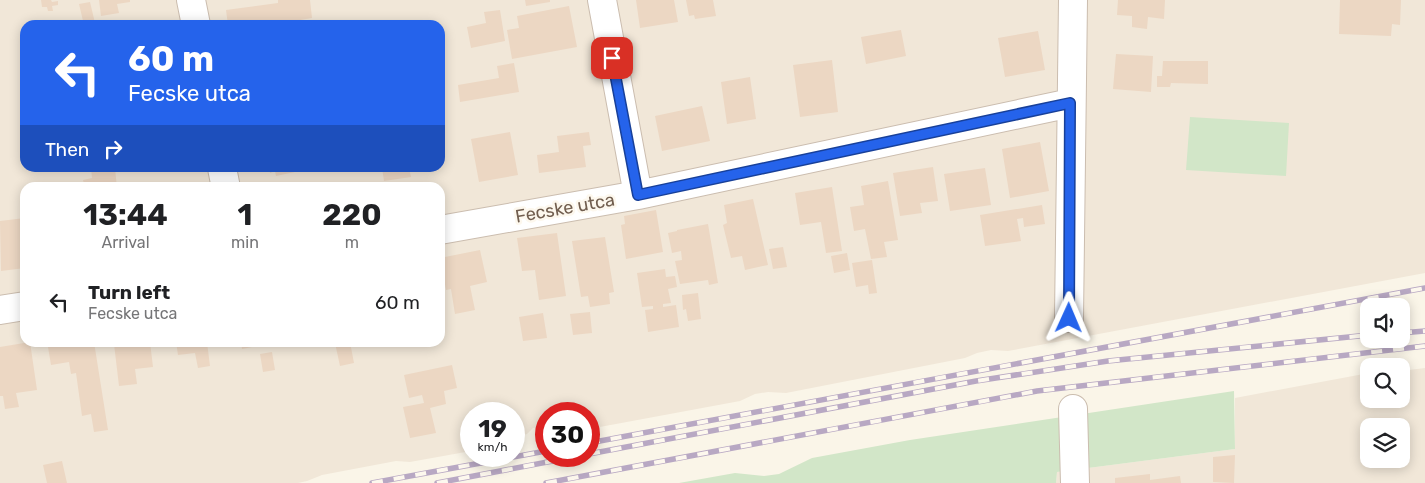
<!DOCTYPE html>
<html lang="en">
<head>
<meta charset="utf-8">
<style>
  :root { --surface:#fff; --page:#f2f2f2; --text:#202124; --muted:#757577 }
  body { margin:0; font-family:Rubik,sans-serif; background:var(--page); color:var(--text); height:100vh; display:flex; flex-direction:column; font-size:19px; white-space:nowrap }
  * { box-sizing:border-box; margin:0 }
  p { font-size:16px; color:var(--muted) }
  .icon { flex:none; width:28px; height:28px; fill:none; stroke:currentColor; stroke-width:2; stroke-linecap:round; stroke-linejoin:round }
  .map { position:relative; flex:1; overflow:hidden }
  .panel { position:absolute; left:20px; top:182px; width:425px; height:165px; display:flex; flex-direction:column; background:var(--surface); border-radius:15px; box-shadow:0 2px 12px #0003 }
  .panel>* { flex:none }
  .top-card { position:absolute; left:20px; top:20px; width:425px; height:152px; border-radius:15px; box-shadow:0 2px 12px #0003; background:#2563eb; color:#fff; overflow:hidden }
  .controls { position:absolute; left:1360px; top:298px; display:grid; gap:10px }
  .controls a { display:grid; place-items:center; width:50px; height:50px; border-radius:10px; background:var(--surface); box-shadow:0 2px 12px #0003; font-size:25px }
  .speed { position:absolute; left:460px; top:402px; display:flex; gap:10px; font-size:25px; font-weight:700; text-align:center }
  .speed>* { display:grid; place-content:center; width:65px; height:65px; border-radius:50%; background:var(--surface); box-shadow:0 2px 12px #0003; line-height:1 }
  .speed small { font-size:12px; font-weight:400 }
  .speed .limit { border:8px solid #d22; background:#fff; color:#111 }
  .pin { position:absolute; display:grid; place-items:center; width:42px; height:42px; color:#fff; margin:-21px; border-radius:10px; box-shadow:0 2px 8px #0006 }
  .me { position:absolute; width:55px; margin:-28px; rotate:1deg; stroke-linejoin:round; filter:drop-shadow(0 0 4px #0008) }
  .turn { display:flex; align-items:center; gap:18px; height:105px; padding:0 25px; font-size:22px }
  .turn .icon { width:65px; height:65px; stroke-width:2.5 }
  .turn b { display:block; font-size:35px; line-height:42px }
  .then { display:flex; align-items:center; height:48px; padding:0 25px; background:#0003; gap:10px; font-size:19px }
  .eta { display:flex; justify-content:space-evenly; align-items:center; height:85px; text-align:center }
  .eta b { font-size:30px; font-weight:700; line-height:35px }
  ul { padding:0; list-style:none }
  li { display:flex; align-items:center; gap:15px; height:70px; padding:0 25px }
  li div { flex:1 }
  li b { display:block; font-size:19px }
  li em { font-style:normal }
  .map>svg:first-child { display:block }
</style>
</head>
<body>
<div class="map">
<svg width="1425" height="483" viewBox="0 0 1425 483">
  <rect width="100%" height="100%" fill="#faf5e8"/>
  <path fill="#f1e7d8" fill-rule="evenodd" d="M 0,0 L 1425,0 L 1425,273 L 1008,351 L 991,350 L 977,353 L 965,358 L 786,393 L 768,392 L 755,394 L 740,401 L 589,429 L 589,414 L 546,414 L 546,425 L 533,428 L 527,434 L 514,438 L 514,414 L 471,414 L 471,451 L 410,462 L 396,461 L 322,475 L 307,481 L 298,483 L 0,483 ZM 25,25 L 440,25 L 440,168 L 25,168 ZM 25,188 L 440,188 L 440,342 L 25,342 Z
    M 1425,368 L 1425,483 L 1056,483 L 1057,472 L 1235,449 L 1235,398 L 1369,373 L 1369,399 L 1401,399 L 1401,371 ZM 1369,426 L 1401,426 L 1401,459 L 1369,459 Z"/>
  <path fill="#d2e6c8" d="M 1190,117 L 1289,123 L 1286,176 L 1186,170 Z
    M 1234,391 L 1235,449 L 1057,472 L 1056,483 L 679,483 L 735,473 L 764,476 L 779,474 L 812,458 L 910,440 Z"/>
  <path fill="#ecd7c3" d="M 41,0 L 51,0 L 52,2 L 58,1 L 58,5 L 52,6 L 53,11 L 48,11 L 47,7 L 42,7 Z
    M 99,0 L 130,0 L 130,2 L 117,4 L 119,13 L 101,16 Z
    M 278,0 L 310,0 L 312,18 L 271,25 L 228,25 L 226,10 L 278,3 Z
    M 525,0 L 550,0 L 550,2 L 526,6 Z
    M 636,0 L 674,0 L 678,22 L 640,28 Z
    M 686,0 L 713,0 L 716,16 L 695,19 L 694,15 L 689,16 Z
    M 1118,0 L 1165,0 L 1164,19 L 1148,17 L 1147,29 L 1132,27 L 1132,16 L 1117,15 Z
    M 1340,0 L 1401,0 L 1400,25 L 1392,24 L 1391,36 L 1339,34 Z
    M 90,2 L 95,23 L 84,25 L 79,4 Z
    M 569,6 L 577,47 L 512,59 L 507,30 L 519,28 L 517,16 Z
    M 500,10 L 505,41 L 471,48 L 467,27 L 486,23 L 484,12 Z
    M 901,30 L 906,56 L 866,64 L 861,37 Z
    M 1038,31 L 1045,70 L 1005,77 L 998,38 Z
    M 1116,54 L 1153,56 L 1151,92 L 1113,89 Z
    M 832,60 L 838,112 L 800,117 L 793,65 Z
    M 1163,61 L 1208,61 L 1208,84 L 1171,83 L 1170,87 L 1157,87 L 1157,76 L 1162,76 Z
    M 514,63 L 519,92 L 460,102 L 458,85 L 499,78 L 497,66 Z
    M 750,77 L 756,119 L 727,124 L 721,82 Z
    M 702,106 L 710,141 L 662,151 L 655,116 Z
    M 510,132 L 518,175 L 479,182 L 471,139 Z
    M 589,132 L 591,145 L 583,146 L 586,167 L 539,173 L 537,155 L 559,152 L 557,136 Z
    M 1040,142 L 1049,191 L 1010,198 L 1002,149 Z
    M 933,167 L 938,201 L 920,203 L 922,213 L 900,216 L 893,173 Z
    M 91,168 L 115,168 L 117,188 L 85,188 L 83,180 L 92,178 Z
    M 269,168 L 294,168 L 295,172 L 276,176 L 275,171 L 270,173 Z
    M 382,168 L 409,168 L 411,177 L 384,181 Z
    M 985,168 L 991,205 L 950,211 L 944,174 Z
    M 888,181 L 898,240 L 884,242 L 887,257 L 871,259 L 865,229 L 854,231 L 850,207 L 864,205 L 861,186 Z
    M 832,187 L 842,251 L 826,253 L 821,222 L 800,225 L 795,193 Z
    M 753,199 L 768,265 L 745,270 L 742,256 L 731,258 L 723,225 L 727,223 L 724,205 Z
    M 1042,205 L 1045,224 L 1024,227 L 1023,218 L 1017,219 L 1021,241 L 985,246 L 980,215 Z
    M 656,210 L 663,252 L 626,259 L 621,225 L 625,224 L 624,216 Z
    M 25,218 L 25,268 L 1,271 L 0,221 Z
    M 708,224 L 718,283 L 709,285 L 708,280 L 680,284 L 675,261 L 682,260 L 681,251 L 672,253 L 668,233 L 677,231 L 677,230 Z
    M 557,233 L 566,296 L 539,300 L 535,270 L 522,271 L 517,238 Z
    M 605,237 L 614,292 L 609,293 L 610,304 L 590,307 L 588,296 L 581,297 L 572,241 Z
    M 783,247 L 787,267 L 773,269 L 769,249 Z
    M 480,250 L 487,282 L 470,286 L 475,310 L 455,314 L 451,289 L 446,290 L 440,258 Z
    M 847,253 L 850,270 L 834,273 L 831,256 Z
    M 872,260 L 877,293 L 869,294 L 868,285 L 856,287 L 852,263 Z
    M 665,269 L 666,277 L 675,276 L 677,287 L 668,289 L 671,303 L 663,304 L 663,307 L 676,305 L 679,327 L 648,332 L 645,310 L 653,309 L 653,306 L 642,307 L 637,273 Z
    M 698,293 L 701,319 L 688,321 L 686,309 L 683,310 L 682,295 Z
    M 590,312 L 592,333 L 573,335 L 570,314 Z
    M 543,313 L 547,338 L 523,341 L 519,317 Z
    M 30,342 L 37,390 L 16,393 L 19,407 L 5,409 L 3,396 L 0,396 L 0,347 Z
    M 56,342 L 94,342 L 108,430 L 94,432 L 91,414 L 82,416 L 76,373 L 71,374 L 69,362 L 51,365 L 48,347 L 56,346 Z
    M 121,342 L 150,342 L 153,367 L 135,369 L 137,384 L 119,386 L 114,344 Z
    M 176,342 L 207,342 L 210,366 L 198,368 L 195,353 L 178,355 Z
    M 241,342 L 273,342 L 273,343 L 242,349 Z
    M 350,342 L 354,363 L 340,366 L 335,343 Z
    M 272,352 L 275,370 L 263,372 L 260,354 Z
    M 452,365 L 457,388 L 444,391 L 446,404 L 430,408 L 436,433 L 410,438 L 403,407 L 424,403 L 422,395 L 409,398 L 404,375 Z
    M 1235,455 L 1234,483 L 1213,482 L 1213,457 Z
    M 62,461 L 67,483 L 47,483 L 43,465 Z
    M 1150,474 L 1150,480 L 1180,476 L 1181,483 L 1115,483 L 1115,478 Z"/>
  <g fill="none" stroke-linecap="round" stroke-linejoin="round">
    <defs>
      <path id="minor" d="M 191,0 L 196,25
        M 602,0 L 638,195
        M 222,168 L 226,188
        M 440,230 L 638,195 L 1071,103
        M 0,310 L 25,306
        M 1069,318 L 1073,0
        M 1073,409 L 1075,483"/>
    </defs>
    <use href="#minor" stroke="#cbbdaf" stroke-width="30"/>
    <use href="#minor" stroke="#fff" stroke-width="28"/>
    <defs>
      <path id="rail" d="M 1401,333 L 1425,331
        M 589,443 L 1425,288
        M 589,454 L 976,381 L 1108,361 L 1369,335
        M 372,483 L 546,451
        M 437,483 L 579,456
        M 546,483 L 1037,391 L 1425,346"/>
    </defs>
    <use href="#rail" stroke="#b8a8c3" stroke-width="5.5"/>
    <use href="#rail" stroke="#fdf8ee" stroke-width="4" stroke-dasharray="11" stroke-linecap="butt"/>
  </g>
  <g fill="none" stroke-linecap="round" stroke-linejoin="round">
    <defs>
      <path id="route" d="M 612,58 L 638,195 L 1070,103 L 1069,318"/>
    </defs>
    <use href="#route" stroke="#184099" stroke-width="12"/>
    <use href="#route" stroke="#2563eb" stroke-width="9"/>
  </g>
  <g text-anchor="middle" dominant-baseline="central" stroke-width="5" stroke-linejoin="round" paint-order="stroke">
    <g font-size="18" fill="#715e4f" stroke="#fdf8ee">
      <text transform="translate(565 208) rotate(-10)">Fecske utca</text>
    </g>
  </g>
</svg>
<div class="controls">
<a><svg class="icon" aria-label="sound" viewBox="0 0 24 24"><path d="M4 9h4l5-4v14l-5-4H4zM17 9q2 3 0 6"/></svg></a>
<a><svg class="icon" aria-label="search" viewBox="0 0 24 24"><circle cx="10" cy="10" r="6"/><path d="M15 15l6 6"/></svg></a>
<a><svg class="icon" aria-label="layers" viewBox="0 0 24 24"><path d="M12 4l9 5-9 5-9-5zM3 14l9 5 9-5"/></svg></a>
</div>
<div class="speed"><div>19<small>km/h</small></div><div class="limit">30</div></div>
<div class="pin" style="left:612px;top:58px;background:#d93025"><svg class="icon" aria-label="arrive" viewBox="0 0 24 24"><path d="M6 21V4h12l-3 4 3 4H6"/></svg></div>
<svg class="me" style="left:1069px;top:318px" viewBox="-20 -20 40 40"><path d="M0-17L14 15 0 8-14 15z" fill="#2563eb" stroke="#fff" stroke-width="4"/></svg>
<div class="top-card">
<div class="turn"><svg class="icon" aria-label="left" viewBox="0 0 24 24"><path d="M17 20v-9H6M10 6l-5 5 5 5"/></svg><div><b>60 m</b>Fecske utca</div></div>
<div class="then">Then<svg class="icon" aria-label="right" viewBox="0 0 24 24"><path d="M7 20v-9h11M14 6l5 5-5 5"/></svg></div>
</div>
<section class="panel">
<div class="eta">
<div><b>13:44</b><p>Arrival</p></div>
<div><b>1</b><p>min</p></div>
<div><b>220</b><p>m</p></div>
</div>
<ul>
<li><svg class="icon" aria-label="left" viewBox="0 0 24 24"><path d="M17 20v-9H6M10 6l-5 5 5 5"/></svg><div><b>Turn left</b><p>Fecske utca</p></div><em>60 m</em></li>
</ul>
</section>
</div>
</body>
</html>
